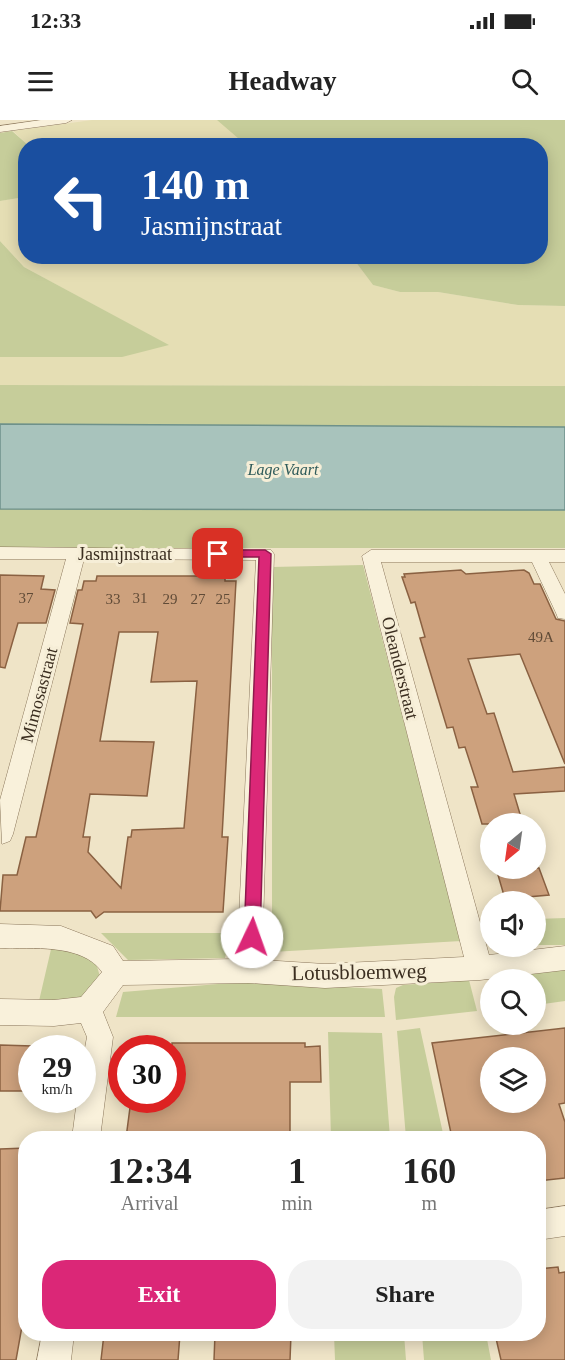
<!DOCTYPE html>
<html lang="en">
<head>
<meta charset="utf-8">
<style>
  :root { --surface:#fff; --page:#f2f2f2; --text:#222; --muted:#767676; --accent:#db2777 }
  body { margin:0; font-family:Georgia,serif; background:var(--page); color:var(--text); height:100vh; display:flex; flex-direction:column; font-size:22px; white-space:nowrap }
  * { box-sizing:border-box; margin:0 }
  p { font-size:20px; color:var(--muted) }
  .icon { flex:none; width:33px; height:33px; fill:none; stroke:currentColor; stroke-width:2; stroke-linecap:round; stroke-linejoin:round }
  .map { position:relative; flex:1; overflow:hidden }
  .drawer { position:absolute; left:18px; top:1011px; width:528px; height:210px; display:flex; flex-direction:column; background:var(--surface); border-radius:24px; box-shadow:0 3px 15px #0003 }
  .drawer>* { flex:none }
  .guide { position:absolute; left:18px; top:18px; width:530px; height:126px; border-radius:24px; box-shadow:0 3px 15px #0003; background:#1a4fa0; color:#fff; overflow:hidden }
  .needle { width:39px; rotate:209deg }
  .tools { position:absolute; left:480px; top:693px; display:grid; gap:12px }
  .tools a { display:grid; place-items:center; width:66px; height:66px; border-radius:50%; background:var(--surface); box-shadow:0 3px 15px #0003; font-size:30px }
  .speed { position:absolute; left:18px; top:915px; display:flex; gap:12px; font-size:30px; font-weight:700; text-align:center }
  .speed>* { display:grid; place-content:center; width:78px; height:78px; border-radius:50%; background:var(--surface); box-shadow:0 3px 15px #0003; line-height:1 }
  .speed small { font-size:15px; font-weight:400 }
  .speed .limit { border:9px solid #d22; background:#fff; color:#111 }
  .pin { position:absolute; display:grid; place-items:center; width:51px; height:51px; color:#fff; margin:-26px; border-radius:12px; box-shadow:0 3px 9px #0006 }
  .me { position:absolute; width:66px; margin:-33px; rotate:3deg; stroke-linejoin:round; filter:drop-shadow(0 0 4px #0008) }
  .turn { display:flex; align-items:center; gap:21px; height:126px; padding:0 24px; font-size:27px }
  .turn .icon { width:78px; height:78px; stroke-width:2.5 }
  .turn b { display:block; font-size:42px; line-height:51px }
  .eta { display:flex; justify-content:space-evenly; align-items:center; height:102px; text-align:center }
  .eta b { font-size:36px; font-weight:700; line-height:42px }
  .action { display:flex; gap:12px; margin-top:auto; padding:12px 24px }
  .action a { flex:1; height:69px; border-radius:24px; background:var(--accent); color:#fff; font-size:24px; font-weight:700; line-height:69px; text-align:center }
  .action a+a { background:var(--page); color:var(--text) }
  .status { display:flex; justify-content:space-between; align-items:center; height:42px; padding:0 30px; background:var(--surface); direction:ltr }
  .status svg { height:16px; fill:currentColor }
  header { display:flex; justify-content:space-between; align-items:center; height:78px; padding:0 24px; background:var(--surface); font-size:27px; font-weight:700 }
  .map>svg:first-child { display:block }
</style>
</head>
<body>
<div class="status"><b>12:33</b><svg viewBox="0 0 49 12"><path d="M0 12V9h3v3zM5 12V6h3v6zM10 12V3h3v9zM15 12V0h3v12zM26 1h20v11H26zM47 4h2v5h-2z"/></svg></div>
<header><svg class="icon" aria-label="menu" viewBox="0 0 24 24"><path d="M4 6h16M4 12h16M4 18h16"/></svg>Headway<svg class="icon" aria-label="search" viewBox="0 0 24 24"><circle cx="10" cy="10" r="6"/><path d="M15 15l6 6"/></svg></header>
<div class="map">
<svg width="565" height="1240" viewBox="0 0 565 1240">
  <rect width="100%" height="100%" fill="#efe4c7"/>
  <path fill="#e5deb4" d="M 92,0 L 223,0 L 251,25 L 28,25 L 13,11 Z
    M 25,77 L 26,136 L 352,137 L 373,165 L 400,172 L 438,172 L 518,185 L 565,186 L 565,266 L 0,265 L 0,237 L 114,237 L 168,225 L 24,147 L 0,121 L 0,81 Z"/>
  <path fill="#c6cd9a" d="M 217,0 L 565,0 L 565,186 L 518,185 L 438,172 L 400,172 L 373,165 L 352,137 L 540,136 L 540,26 L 246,25 Z
    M 12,11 L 28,25 L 25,77 L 0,81 L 0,13 Z
    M 0,121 L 24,147 L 169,225 L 122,237 L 0,237 Z
    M 0,265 L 565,266 L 565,307 L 0,304 Z
    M 318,388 L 565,390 L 565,428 L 0,428 L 0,389 Z
    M 363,445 L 461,821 L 272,832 L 272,447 Z
    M 565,798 L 565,825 L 536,825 L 536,799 Z
    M 101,813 L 230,813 L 225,838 L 128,840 Z
    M 52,825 L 75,830 L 96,843 L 101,860 L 81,879 L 39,881 Z
    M 565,849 L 565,881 L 536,885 L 536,860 L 510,859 L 509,856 Z
    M 469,860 L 477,891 L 396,900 L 394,877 L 396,868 L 403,865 Z
    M 242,862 L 382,869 L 385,897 L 116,897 L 123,872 Z
    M 420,908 L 444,1018 L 406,1018 L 397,911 Z
    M 328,912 L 382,913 L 390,1018 L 331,1018 Z
    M 334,1214 L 404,1214 L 406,1240 L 335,1240 Z
    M 422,1214 L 486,1214 L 491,1240 L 424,1240 Z"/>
  <path fill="#a8c3bc" stroke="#6e918a" stroke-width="1.5" d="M 0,304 L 565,307 L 565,390 L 0,389 Z"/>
  <path fill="#cda17d" stroke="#8a6142" stroke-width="1.5" fill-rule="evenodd" d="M 461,450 L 466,454 L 524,450 L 529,453 L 534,464 L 540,464 L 556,499 L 565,501 L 565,644 L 520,534 L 468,539 L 487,594 L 494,593 L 513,652 L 565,647 L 565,671 L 514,674 L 523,704 L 482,704 L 471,667 L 478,667 L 465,627 L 459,628 L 453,607 L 447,608 L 420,518 L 425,517 L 415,482 L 411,483 L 402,457 L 405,457 L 404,454 Z
    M 0,455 L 44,456 L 41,469 L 55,470 L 46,503 L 18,503 L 5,548 L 0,547 Z
    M 97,456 L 225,456 L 225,461 L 236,461 L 222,717 L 228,717 L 223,792 L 104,792 L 96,798 L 91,791 L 0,791 L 3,755 L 17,755 L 26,717 L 36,717 L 83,504 L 70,503 L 78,470 L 82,470 L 84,461 L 96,461 ZM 119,512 L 158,512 L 151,562 L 197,561 L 184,708 L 132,710 L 131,717 L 128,717 L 121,768 L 88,732 L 90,717 L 83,717 L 90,674 L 147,676 L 154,622 L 100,621 Z
    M 496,748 L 539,748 L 549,775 L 505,779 Z
    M 565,908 L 565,983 L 559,984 L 565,1002 L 565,1058 L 538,1061 L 538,1018 L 452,1018 L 432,923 ZM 490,938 L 536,938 L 536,982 L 490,982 Z
    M 172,923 L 305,923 L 305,927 L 320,926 L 321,962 L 290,962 L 290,1018 L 126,1018 L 131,980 L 172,980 Z
    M 0,925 L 32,926 L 32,971 L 0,971 Z
    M 26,1028 L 26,1184 L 16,1240 L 0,1240 L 0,1029 Z
    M 558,1147 L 559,1153 L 565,1152 L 565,1240 L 501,1240 L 495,1214 L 538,1214 L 538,1149 Z
    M 104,1214 L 180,1214 L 178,1240 L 101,1240 Z
    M 215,1214 L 291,1214 L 290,1240 L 214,1240 Z"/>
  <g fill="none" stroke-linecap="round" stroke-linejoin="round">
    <defs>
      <path id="minor" d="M 0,427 L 271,430 L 274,434 L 262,840 L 325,844 L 464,837 L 362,436 L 371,430 L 565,430 L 565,442 L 549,442 L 565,474 L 565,499 L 558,498 L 556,493 L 532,442 L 381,442 L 489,835 L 565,826 L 565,850 L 480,860 L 325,868 L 249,863 L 123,865 L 103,892 L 113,917 L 100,1018 L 72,1018 L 77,980 L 82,980 L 82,944 L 87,917 L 81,903 L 54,906 L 0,905 L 0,879 L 54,880 L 81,877 L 102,852 C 82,823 31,829 0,828 L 0,804 L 61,806 L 113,826 L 123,841 L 237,839 L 256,440 L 84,439 L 13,714 L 10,721 L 2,724 L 0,680 L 66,439 L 0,439 Z
        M 565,1086 L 565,1116 L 538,1120 L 538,1090 Z
        M 42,1214 L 74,1214 L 71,1240 L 37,1240 Z"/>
      <path id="tertiary" d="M 41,0 L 72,0 L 66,3 L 0,12 L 0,6 Z"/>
    </defs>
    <use href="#minor" stroke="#8b775c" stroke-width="1"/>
    <use href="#tertiary" stroke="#8b775c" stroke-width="1"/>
    <use href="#minor" fill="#f9f1db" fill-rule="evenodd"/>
    <use href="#tertiary" fill="#f9f1db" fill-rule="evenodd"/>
  </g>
  <path fill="#db2777" stroke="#8e194d" stroke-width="1.5" d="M 218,430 L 265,430 L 271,434 L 260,817 L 258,822 L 252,825 L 246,822 L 244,817 L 259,437 L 214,437 L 212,434 Z"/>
  <g text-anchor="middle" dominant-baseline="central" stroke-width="6" stroke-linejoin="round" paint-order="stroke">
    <g font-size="15" fill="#604b37">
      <text x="26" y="478">37</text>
      <text x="140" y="478">31</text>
      <text x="113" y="479">33</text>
      <text x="170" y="479">29</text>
      <text x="198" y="479">27</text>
      <text x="223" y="479">25</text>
      <text x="541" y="517">49A</text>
    </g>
    <g font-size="16" font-style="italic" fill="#2f5b5a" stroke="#f6eed7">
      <text x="283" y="349">Lage Vaart</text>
    </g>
    <g font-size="18" fill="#3b2e20" stroke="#f6eed7">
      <text x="125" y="434">Jasmijnstraat</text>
      <text transform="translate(400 548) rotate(76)">Oleanderstraat</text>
      <text transform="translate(39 575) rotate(-75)">Mimosastraat</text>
    </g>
    <g font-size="21" fill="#3b2e20" stroke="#f6eed7">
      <text transform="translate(359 852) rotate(-1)">Lotusbloemweg</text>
    </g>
  </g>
</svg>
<div class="tools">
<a><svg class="needle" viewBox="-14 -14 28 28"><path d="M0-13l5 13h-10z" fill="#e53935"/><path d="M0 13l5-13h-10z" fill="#767676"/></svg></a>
<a><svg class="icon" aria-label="sound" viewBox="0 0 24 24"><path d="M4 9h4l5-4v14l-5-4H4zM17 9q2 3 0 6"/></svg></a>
<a><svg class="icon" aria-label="search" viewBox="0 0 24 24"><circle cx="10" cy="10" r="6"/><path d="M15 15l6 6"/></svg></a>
<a><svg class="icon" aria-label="layers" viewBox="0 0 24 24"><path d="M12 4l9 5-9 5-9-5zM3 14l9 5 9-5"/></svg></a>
</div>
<div class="speed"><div>29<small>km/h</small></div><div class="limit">30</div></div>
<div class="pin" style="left:218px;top:434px;background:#d93025"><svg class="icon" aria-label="arrive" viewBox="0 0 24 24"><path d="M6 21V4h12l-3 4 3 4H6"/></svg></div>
<svg class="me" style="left:252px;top:817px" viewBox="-20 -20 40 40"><circle r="19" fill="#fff"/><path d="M0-13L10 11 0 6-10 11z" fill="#db2777"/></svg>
<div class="guide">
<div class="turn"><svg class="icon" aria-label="left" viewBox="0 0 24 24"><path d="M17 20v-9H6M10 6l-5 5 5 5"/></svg><div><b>140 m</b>Jasmijnstraat</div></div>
</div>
<section class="drawer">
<div class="eta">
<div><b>12:34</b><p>Arrival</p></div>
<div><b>1</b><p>min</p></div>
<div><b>160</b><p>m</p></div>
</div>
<div class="action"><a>Exit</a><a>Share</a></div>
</section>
</div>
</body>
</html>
